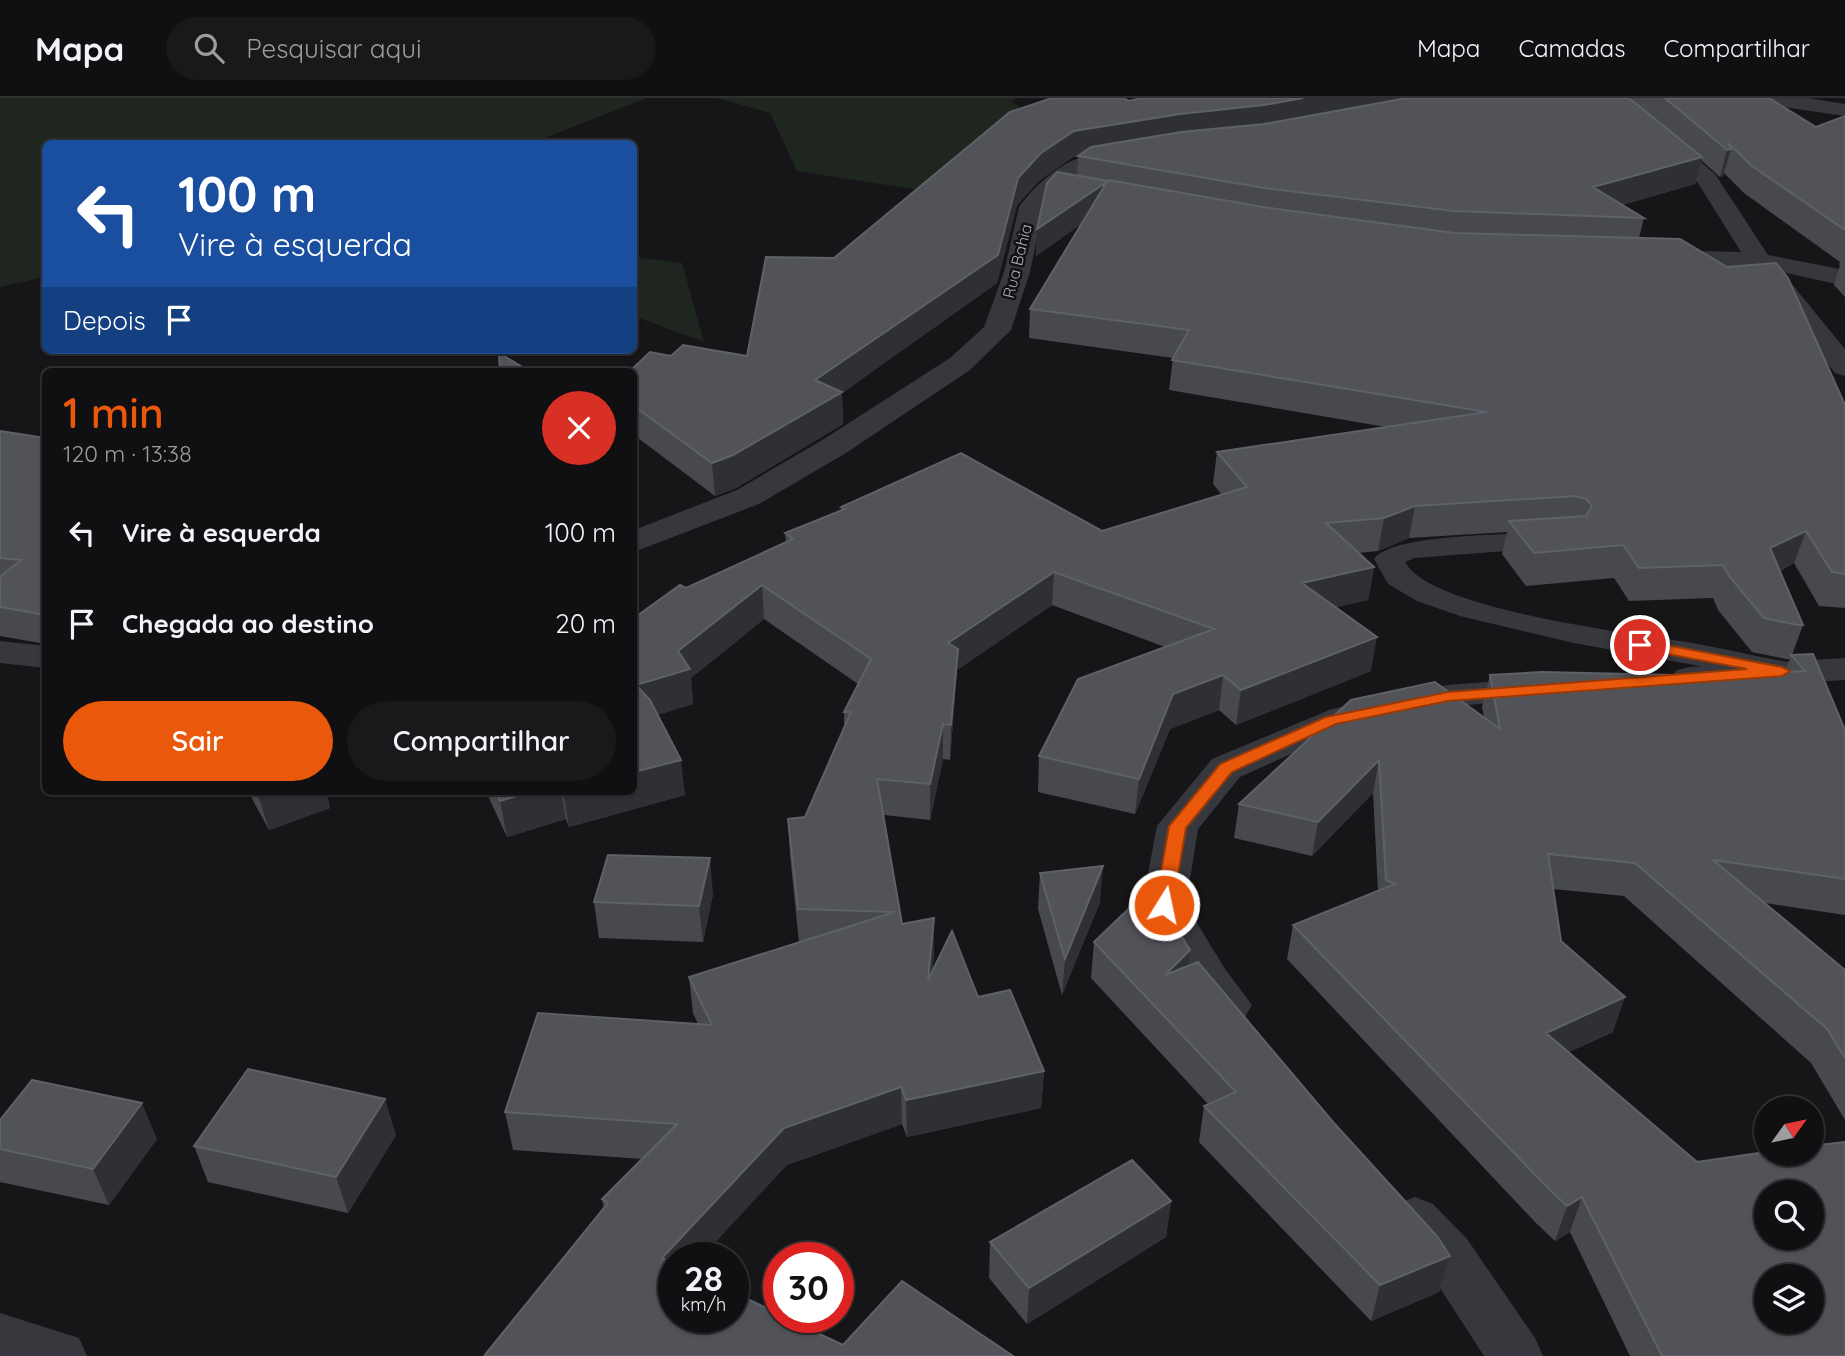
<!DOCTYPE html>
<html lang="pt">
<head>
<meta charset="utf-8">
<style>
  :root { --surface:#101012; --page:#19191b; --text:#f1f3f6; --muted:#9c9d9f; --line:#303032; --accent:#ea580c }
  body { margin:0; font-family:Quicksand,sans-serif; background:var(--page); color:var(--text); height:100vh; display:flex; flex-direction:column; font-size:26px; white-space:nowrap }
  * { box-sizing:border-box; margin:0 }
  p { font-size:23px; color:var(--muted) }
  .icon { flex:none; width:38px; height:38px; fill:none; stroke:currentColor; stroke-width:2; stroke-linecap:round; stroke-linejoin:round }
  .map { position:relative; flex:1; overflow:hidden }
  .side { position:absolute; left:42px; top:270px; width:595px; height:427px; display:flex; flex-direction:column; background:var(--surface); border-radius:10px; box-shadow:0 2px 5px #0004,0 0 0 2px var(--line) }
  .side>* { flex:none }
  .banner { position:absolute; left:42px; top:42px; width:595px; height:214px; border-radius:10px; box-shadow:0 2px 5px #0004,0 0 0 2px var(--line); background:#1a4fa0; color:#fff; overflow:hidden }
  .needle { width:46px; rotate:57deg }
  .fabs { position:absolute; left:1754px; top:998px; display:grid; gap:14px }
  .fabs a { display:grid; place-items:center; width:70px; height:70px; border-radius:50%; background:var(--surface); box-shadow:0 2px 5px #0004,0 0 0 2px var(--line); font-size:35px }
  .speed { position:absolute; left:658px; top:1144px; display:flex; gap:14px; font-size:35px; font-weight:700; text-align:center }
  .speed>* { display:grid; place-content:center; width:91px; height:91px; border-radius:50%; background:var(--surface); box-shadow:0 2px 5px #0004,0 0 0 2px var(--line); line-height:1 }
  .speed small { font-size:18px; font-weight:400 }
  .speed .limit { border:10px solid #d22; background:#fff; color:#111 }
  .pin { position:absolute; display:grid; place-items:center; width:60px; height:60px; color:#fff; margin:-30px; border:4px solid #fff; border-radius:50%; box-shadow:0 2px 7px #0007 }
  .me { position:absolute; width:77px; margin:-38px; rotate:10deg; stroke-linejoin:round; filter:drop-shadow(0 0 5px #0008) }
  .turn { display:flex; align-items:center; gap:24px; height:147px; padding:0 21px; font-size:32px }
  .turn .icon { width:91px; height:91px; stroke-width:2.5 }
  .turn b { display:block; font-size:49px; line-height:60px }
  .then { display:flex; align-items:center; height:66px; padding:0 21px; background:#0003; gap:14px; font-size:26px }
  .round { display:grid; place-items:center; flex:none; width:74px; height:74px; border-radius:37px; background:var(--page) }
  .overview { display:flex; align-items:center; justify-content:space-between; height:119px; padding:0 21px }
  h1 { font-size:42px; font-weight:600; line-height:52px; color:var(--accent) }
  .button { display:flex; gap:14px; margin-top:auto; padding:14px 21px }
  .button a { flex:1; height:80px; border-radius:42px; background:var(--accent); color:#fff; font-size:28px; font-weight:600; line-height:80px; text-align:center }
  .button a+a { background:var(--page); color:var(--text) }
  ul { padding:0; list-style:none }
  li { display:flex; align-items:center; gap:21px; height:91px; padding:0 21px }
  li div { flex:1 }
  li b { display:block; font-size:26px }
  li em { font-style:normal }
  header { display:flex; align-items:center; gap:42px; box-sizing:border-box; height:98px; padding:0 35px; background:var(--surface); border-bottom:2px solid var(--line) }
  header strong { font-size:33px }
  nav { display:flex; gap:38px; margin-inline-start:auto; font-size:24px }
  .search { width:490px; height:63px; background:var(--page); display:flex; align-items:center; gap:18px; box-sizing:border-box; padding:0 24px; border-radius:38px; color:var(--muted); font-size:26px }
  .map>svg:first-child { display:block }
</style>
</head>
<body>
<header>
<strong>Mapa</strong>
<div class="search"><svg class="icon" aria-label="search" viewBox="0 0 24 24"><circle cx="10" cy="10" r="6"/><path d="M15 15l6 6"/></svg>Pesquisar aqui</div>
<nav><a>Mapa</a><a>Camadas</a><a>Compartilhar</a></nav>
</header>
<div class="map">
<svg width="1845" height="1258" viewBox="0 0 1845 1258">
  <rect width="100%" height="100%" fill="#161618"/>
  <path fill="#1e261f" d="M 0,0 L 647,0 L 532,45 L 46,46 L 45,179 L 0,189 Z
    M 717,0 L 1017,0 L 1011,4 L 1047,22 L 1003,105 L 797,73 L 770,15 Z
    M 634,159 L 682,165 L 704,244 L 634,218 Z"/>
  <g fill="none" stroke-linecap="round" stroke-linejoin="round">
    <path fill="#37383d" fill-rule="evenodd" d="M 1547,434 L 1557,437 L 1561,443 L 1557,449 L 1414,460 L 1405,464 C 1431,513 1641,536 1698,546 C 1726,551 1754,558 1782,563 L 1793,566 L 1798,573 L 1793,580 L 1782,583 L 1574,545 L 1460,518 L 1417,503 L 1388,486 L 1374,461 C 1392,435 1513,437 1547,434 Z"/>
    <path fill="#37383d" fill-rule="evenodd" d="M 1589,0 L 1615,0 L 1650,21 L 1715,76 L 1768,157 L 1845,172 L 1845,188 L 1782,174 L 1845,251 L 1845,278 L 1835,275 L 1752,170 L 1651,165 L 1647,160 L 1651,155 L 1660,152 L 1741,154 L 1698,85 L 1634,31 Z
      M 1752,0 L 1807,0 L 1845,6 L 1845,18 L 1763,6 L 1755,5 Z
      M 1129,52 L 1137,54 L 1140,59 L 1137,64 L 1088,73 L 1057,94 L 1043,110 L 1030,174 L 1011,232 L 970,272 L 846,355 L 759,406 L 634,454 L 634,432 L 737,392 L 824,341 L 950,260 L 984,229 L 1004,174 L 1019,109 C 1032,91 1053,71 1074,62 C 1090,55 1112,55 1129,52 Z
      M 0,543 L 46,548 L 46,570 L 0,565 Z
      M 1845,560 L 1845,582 L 1690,591 L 1677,588 L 1671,580 L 1677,572 L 1690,569 Z
      M 1539,580 L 1552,583 L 1558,591 L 1552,599 L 1448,609 L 1344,632 L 1240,679 L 1198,731 L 1186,807 L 1225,871 L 1252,907 L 1245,919 C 1234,922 1224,926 1213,919 C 1195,908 1155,830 1142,807 L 1157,728 L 1212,661 L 1332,611 L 1448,587 Z
      M 1415,1099 L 1433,1106 L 1467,1141 L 1535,1240 L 1543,1258 L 1484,1258 L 1429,1173 L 1397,1136 L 1389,1121 L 1397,1106 Z
      M 0,1215 L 79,1240 L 87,1258 L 0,1258 Z"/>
  </g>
  <path fill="#47494d" d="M 1141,0 L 1769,0 L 1816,29 L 1845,18 L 1845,199 L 1834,187 L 1840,167 L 1839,167 L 1840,164 L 1744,95 L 1724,75 L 1723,78 L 1720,79 L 1701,62 L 1695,86 L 1622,107 L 1644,120 L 1639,140 L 1845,307 L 1845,510 L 1819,508 L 1794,465 L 1780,473 L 1803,527 L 1792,557 L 1813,556 L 1845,632 L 1845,817 L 1765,805 L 1845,872 L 1845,1022 L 1811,965 L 1624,798 L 1553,791 L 1561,843 L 1613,934 L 1569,954 L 1845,1258 L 1630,1258 L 1570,1134 L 1555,1143 L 1536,1125 L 1287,861 L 1293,827 L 1378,793 L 1373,695 L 1312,758 L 1234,740 L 1239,706 L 1484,619 L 1482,609 L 1490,577 L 1717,578 L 1785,574 L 1790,561 L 1786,561 L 1752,554 L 1718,512 L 1713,500 L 1629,503 L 1614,480 L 1526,488 L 1502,456 L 1507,434 L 1409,440 L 1378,453 L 1358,455 L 1374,469 L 1368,502 L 1336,509 L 1371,573 L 1236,627 L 1219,612 L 1170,631 L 1135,716 L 1038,694 L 1039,658 L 1165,549 L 1052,507 L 957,572 L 950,662 L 943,661 L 930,722 L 884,717 L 902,826 L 934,820 L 934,856 L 932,874 L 978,899 L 1044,973 L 1041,1010 L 907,1039 L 902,1026 L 787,1067 L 674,1160 L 674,1220 L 843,1247 L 1013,1258 L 484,1258 L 604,1111 L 602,1101 L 643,1061 L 513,1052 L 505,1014 L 698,926 L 693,915 L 689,879 L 799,844 L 790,757 L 788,721 L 805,719 L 844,629 L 844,614 L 858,586 L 764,521 L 691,580 L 693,606 L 657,617 L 685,697 L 569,729 L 566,721 L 507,739 L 488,698 L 487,693 L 634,693 L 636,520 L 686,490 L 786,444 L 785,435 L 841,412 L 841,409 L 1102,433 L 1222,397 L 1213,386 L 1217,354 L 1386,329 L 1169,292 L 1173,260 L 1029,240 L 1030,211 L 1081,126 L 1036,158 L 1037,131 L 1077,77 L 1078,58 L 1073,59 L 1040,82 L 1017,107 L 997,185 L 842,295 L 843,326 L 736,390 L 715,398 L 634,337 L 634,273 L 671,258 L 747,258 L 834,160 L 1129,3 Z
    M 0,333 L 46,340 L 46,546 L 0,538 Z
    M 248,693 L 326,693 L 330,710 L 269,732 Z
    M 1040,775 L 1100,804 L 1062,897 L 1038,811 Z
    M 713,796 L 703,844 L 599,840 L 594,804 Z
    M 1094,844 L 1188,868 L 1333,1024 L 1450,1158 L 1439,1194 L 1371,1223 L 1199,1044 L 1204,1008 L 1208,1006 L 1091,880 Z
    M 0,1022 L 157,1041 L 109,1107 L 0,1084 Z
    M 396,1037 L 348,1115 L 208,1084 L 194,1048 Z
    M 1171,1103 L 1166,1139 L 1027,1226 L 989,1180 L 990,1144 Z"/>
  <path fill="#2f3033" d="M 1303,0 L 1440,0 L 1178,41 L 1073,59 L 1040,82 L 1017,107 L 997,185 L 842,295 L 843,326 L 736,390 L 715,398 L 712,365 L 815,282 L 1018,80 L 1041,55 L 1074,33 L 1180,16 Z
    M 1731,51 L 1723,78 L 1720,79 L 1727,52 Z
    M 1702,59 L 1695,86 L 1586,117 L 1593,89 Z
    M 1108,83 L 1106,109 L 1036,158 L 1037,131 Z
    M 1415,408 L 1409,440 L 1378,453 L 1384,420 Z
    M 1806,433 L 1794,465 L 1759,483 L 1770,450 Z
    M 1374,469 L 1368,502 L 1297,518 L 1302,485 Z
    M 1054,474 L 1052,507 L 957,572 L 950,662 L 951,627 L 948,545 Z
    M 762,487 L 764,521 L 691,580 L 693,606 L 641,622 L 636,587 L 678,553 Z
    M 46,511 L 46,530 L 40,516 Z
    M 1377,539 L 1371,573 L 1236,627 L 1241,592 Z
    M 1223,577 L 1219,612 L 1170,631 L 1135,716 L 1139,681 L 1173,596 Z
    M 943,626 L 943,661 L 930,722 L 930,686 Z
    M 681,662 L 685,697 L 569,729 L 563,693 L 634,693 L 634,674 Z
    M 1379,662 L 1373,695 L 1312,758 L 1318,724 Z
    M 271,693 L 326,693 L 330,710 L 269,732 L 258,697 Z
    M 534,693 L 561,693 L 566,721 L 507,739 L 500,703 Z
    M 710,760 L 713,796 L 703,844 L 699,808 Z
    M 1103,768 L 1100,804 L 1062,897 L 1065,861 Z
    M 934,820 L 934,856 L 928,919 L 928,882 Z
    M 1190,852 L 1186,887 L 1165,877 Z
    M 1625,899 L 1613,934 L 1535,969 L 1546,935 Z
    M 1044,973 L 1041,1010 L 907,1039 L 906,1002 Z
    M 901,989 L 902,1026 L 787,1067 L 701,1160 L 674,1160 L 674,1190 L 662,1160 L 784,1030 Z
    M 385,1001 L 396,1037 L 348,1115 L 336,1079 Z
    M 142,1005 L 157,1041 L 109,1107 L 93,1071 Z
    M 1582,1099 L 1570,1134 L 1555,1143 L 1567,1108 Z
    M 1171,1103 L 1166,1139 L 1027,1226 L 1029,1190 Z
    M 1450,1158 L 1439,1194 L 1371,1223 L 1380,1187 Z"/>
  <path fill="#525359" stroke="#5f6168" stroke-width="2" fill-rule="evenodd" d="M 1052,0 L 1123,0 L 1129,3 L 1141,0 L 1303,0 L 1264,7 L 1180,16 L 1074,33 L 1041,55 L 1018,80 L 998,157 L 815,282 L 842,294 L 733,357 L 712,365 L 634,308 L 634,273 L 630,273 L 650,254 L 671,258 L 683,247 L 747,258 L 766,159 L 834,160 L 1010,14 Z
    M 1407,0 L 1628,0 L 1639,8 L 1702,59 L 1593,89 L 1644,120 L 1454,113 L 1264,90 L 1078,58 L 1091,49 L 1181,34 L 1264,26 Z
    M 1665,0 L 1769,0 L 1816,29 L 1845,18 L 1845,132 L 1752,68 L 1728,45 L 1731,51 L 1727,52 Z
    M 1057,74 L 1108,83 L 1037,131 L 1047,85 Z
    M 1108,82 L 1263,109 L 1454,135 L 1680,141 L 1727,169 L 1776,165 L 1788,180 L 1845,307 L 1845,476 L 1832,474 L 1806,433 L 1770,450 L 1803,527 L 1798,527 L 1764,520 L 1729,478 L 1723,467 L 1639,470 L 1623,447 L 1534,455 L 1509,423 L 1586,418 L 1592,408 L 1586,401 L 1576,398 L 1415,408 L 1384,420 L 1326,425 L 1374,469 L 1302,485 L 1377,539 L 1241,592 L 1223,577 L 1173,596 L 1139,681 L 1039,658 L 1078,581 L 1214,531 L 1054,474 L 948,545 L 958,551 L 951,627 L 943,626 L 930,686 L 877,681 L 902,826 L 934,820 L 928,882 L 952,833 L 978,899 L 1010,892 L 1044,973 L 906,1002 L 901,989 L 784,1030 L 662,1160 L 674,1165 L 674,1220 L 733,1220 L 733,1194 L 779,1216 L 779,1220 L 786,1220 L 843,1247 L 902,1183 L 1013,1258 L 484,1258 L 608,1105 L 602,1101 L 677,1026 L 505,1014 L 538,915 L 712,927 L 689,879 L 895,814 L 798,811 L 788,721 L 805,719 L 851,614 L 844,614 L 871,561 L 762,487 L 678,553 L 690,571 L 636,587 L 650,602 L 681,662 L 634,674 L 634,520 L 680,487 L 686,490 L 793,441 L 785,435 L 845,411 L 841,409 L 961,355 L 1102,433 L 1247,389 L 1217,354 L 1487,314 L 1172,262 L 1189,232 L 1030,211 Z
    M 499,255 L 529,273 L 500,273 Z
    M 0,333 L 46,340 L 46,511 L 40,516 L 0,509 L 0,479 L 21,462 L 0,460 Z
    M 1813,556 L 1845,632 L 1845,781 L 1713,762 L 1845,872 L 1845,960 L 1827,931 L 1635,765 L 1548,756 L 1561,843 L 1625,899 L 1546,935 L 1697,1064 L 1766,1054 L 1811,1055 L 1811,1048 L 1845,1044 L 1845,1258 L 1662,1258 L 1582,1099 L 1567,1108 L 1548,1090 L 1293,827 L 1395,786 L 1386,782 L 1379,662 L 1318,724 L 1239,706 L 1351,602 L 1435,584 L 1500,631 L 1490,577 L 1542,574 L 1717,578 L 1805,573 L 1791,557 ZM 1766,1094 L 1811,1094 L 1811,1139 L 1766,1139 ZM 1766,1178 L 1811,1178 L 1811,1223 L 1766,1223 Z
    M 256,693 L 271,693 L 258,697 Z
    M 496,693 L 534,693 L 500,703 Z
    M 608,757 L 710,760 L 699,808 L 594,804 Z
    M 1103,768 L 1065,861 L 1040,775 Z
    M 1142,798 L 1182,839 L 1190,852 L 1165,877 L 1198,864 L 1333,1024 L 1437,1138 L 1450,1158 L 1380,1187 L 1204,1008 L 1236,994 L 1094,844 Z
    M 248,971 L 385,1001 L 336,1079 L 194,1048 Z
    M 32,982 L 142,1005 L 93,1071 L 0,1051 L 0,1022 Z
    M 1132,1062 L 1171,1103 L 1029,1190 L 990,1144 Z"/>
  <path fill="#ea580c" stroke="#983908" stroke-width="2" d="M 1640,542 L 1782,569 L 1790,573 L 1782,578 L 1448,603 L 1336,626 L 1232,674 L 1186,730 L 1173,807 L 1170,811 L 1158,811 L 1155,807 L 1169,728 L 1220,666 L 1326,619 L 1448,594 L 1747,571 L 1635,550 L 1633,547 L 1635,543 Z"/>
  <g text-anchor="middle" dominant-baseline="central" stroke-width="5" stroke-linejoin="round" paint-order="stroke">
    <g font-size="16" fill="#a8adb8" stroke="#111113">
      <text transform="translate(1017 163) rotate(-76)">Rua Bahia</text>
    </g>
  </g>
</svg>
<div class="fabs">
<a><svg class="needle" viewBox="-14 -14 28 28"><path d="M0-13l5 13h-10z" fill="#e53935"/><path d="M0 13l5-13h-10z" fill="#9c9d9f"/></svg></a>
<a><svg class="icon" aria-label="search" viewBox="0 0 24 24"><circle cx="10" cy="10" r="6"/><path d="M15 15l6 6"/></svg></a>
<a><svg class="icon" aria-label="layers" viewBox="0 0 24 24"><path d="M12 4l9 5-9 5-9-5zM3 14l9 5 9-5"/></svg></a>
</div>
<div class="speed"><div>28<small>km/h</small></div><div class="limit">30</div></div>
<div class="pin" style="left:1640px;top:547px;background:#d93025"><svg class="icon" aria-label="arrive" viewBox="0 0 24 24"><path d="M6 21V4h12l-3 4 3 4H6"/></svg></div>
<svg class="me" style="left:1164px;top:807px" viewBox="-20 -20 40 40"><circle r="17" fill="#ea580c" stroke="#fff" stroke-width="3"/><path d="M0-11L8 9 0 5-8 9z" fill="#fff"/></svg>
<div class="banner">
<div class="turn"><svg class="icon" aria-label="left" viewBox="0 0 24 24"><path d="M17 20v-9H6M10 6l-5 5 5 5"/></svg><div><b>100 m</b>Vire à esquerda</div></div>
<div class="then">Depois<svg class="icon" aria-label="arrive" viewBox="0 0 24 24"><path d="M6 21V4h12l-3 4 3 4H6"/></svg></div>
</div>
<section class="side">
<div class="overview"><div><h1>1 min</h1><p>120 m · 13:38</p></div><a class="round" style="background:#d93025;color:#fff"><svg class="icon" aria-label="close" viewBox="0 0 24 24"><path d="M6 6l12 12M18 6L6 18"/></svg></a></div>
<ul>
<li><svg class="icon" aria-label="left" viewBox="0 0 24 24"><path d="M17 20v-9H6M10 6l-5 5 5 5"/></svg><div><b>Vire à esquerda</b></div><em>100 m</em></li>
<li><svg class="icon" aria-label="arrive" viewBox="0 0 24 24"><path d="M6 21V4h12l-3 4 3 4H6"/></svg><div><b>Chegada ao destino</b></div><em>20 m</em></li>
</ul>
<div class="button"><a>Sair</a><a>Compartilhar</a></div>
</section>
</div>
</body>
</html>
